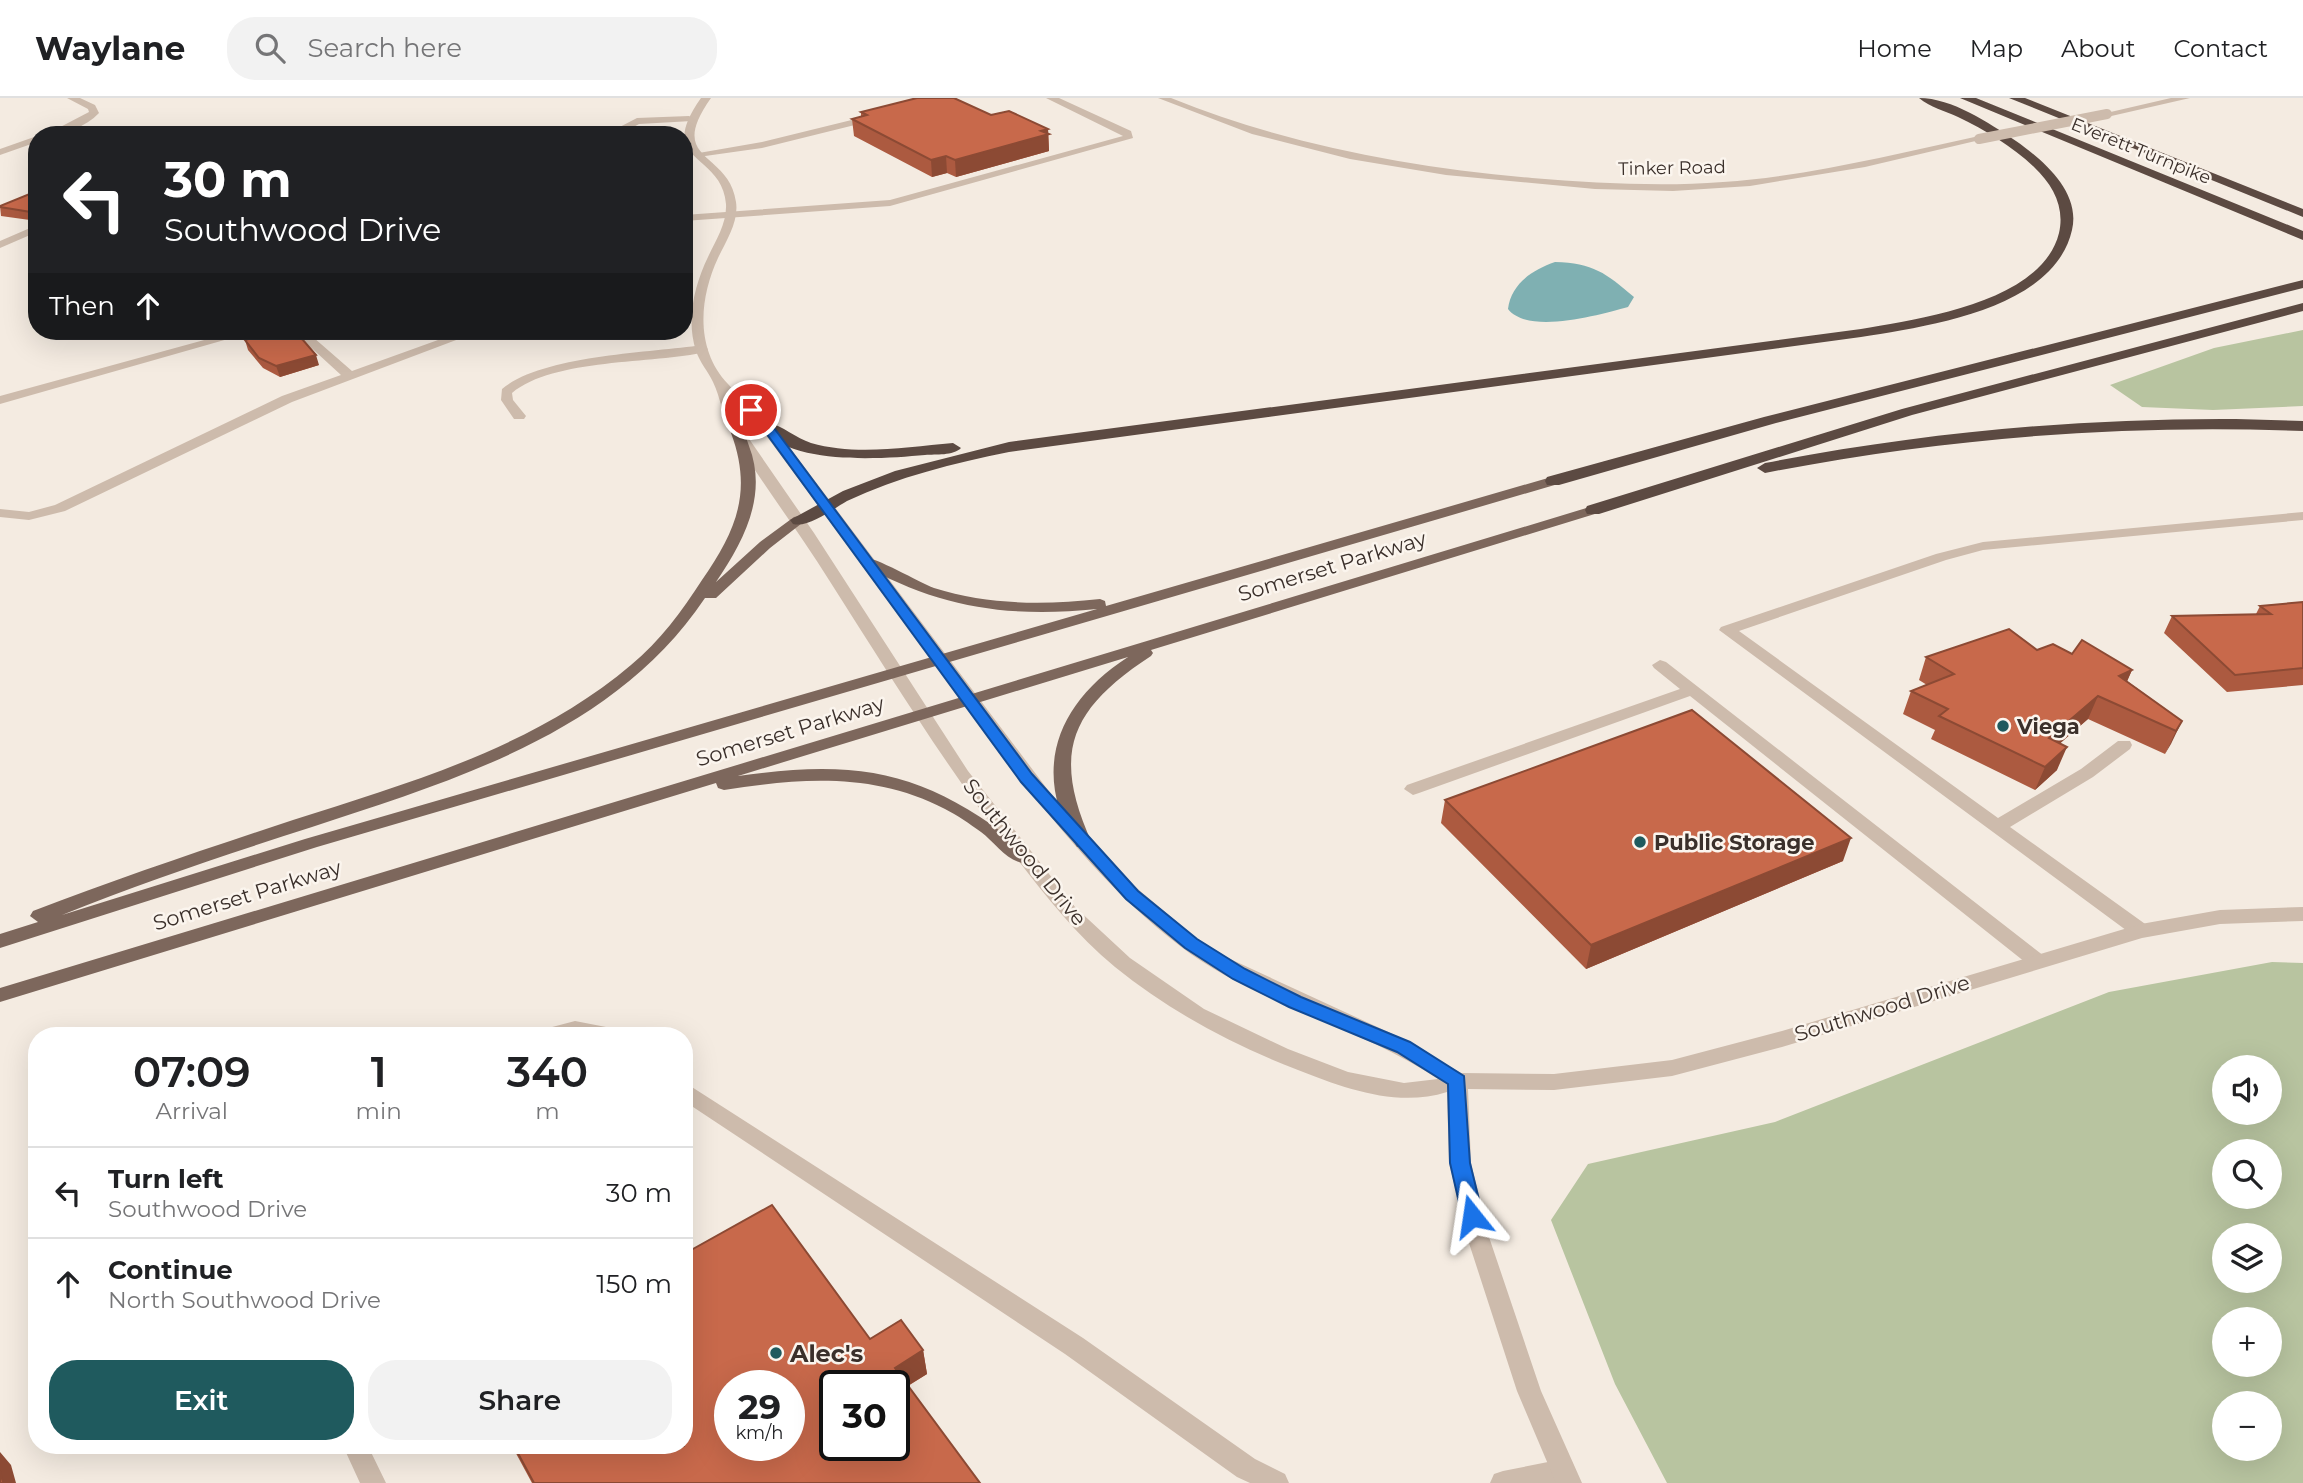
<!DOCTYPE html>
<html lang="en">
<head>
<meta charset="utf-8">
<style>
  :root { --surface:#fff; --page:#f2f2f2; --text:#202124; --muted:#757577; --line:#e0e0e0; --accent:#1f5a5e }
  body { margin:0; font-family:Montserrat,sans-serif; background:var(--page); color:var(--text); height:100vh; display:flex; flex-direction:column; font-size:26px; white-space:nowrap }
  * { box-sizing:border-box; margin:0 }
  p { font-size:23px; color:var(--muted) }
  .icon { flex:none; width:38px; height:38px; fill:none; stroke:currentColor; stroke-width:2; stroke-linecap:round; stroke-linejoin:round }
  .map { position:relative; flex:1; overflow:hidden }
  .sheet { position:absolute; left:28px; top:929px; width:665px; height:427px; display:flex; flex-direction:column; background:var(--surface); border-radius:28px; box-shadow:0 7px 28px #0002 }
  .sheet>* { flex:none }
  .top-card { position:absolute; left:28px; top:28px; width:665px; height:214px; border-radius:28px; box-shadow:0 7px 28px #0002; background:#202124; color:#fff; overflow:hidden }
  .buttons { position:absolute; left:2212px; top:957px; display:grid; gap:14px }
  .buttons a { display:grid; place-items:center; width:70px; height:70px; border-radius:50%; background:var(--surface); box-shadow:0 7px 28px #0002; font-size:35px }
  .speed { position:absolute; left:714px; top:1272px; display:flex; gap:14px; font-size:35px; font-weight:700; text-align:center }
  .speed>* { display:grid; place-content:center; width:91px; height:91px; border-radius:50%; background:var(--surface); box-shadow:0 7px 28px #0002; line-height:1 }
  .speed small { font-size:18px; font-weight:400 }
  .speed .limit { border:4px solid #111; border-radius:10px; background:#fff; color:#111 }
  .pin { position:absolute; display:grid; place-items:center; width:60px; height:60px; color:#fff; margin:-30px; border:4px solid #fff; border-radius:50%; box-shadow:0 2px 7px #0007 }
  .me { position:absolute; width:77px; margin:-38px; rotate:345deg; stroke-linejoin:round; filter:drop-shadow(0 0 5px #0008) }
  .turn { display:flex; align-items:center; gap:24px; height:147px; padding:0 21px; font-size:32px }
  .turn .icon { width:91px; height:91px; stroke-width:2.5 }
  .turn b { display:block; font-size:49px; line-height:60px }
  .then { display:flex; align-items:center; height:66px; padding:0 21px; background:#0003; gap:14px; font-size:26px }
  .eta { display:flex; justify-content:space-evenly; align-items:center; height:119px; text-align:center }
  .eta b { font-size:42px; font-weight:600; line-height:49px }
  .cta { display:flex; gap:14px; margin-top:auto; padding:14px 21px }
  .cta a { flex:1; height:80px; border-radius:28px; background:var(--accent); color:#fff; font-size:28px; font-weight:600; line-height:80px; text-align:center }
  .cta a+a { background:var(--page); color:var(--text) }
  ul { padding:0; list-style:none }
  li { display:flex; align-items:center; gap:21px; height:91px; padding:0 21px; border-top:2px solid var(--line) }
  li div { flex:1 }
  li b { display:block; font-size:26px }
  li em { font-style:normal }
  header { display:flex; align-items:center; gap:42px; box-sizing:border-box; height:98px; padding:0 35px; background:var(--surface); border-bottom:2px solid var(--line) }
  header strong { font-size:33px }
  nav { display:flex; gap:38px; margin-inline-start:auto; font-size:24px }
  .search { width:490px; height:63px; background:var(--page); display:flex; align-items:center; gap:18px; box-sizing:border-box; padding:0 24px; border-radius:28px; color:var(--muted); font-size:26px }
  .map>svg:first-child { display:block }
</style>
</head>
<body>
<header>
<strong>Waylane</strong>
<div class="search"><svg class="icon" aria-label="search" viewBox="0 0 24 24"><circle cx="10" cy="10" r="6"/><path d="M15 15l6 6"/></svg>Search here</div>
<nav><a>Home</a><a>Map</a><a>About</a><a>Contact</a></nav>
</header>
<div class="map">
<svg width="2303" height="1385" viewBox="0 0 2303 1385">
  <rect width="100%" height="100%" fill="#f4ebe1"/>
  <path fill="#b8c4a0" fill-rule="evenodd" d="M 2303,232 L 2303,308 L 2213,312 L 2142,309 L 2110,287 L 2214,250 Z
    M 2272,864 L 2303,865 L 2303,1385 L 1667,1385 L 1615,1286 L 1551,1122 L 1588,1066 L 1775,1024 L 2109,894 ZM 2224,970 L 2270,970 L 2270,1015 L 2224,1015 ZM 2224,1054 L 2270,1054 L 2270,1099 L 2224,1099 ZM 2224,1138 L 2270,1138 L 2270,1183 L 2224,1183 ZM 2224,1222 L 2270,1222 L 2270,1267 L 2224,1267 ZM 2224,1306 L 2270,1306 L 2270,1351 L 2224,1351 Z"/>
  <path fill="#7fb0b2" d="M 1555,164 C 1593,165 1606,175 1634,199 L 1628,209 C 1599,217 1528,237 1508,211 C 1511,186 1532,172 1555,164 Z"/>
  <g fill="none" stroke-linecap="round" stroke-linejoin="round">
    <path fill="#cdbbac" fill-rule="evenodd" d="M 1046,0 L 1059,0 L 1131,33 L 1133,40 L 890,108 L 684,123 L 684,117 L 890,102 L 1123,38 Z
      M 876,16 L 881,19 L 879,21 L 762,50 L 698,59 L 693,56 L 762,44 Z
      M 689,18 L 694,21 L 692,23 L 639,26 L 619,37 L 567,37 L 614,32 L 637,20 Z
      M 237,233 L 256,233 L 0,306 L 0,298 Z
      M 293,233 L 306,233 L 352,273 L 463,233 L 480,233 L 292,304 L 65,413 L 29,422 L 0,419 L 0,411 L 29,414 L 55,407 L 282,298 L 341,277 Z
      M 702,247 L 708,251 L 706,254 C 653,266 554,260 512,295 L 513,302 L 526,318 L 524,321 L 514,321 L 501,302 L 502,291 C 543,257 648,255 702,247 Z
      M 2303,414 L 2303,422 L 1983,452 L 1946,462 L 1739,533 L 1998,720 L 2081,671 L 2118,643 L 2130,643 L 2132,647 L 2130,651 L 2093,679 L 2010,729 L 2148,828 L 2151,833 L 2148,838 L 2134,838 L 1719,532 L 1721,529 L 1936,456 L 1983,444 Z
      M 1660,562 L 1666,564 L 2044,858 L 2047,863 L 2044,868 L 2030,868 L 1690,598 L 1419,695 L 1413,697 L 1404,691 L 1407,687 L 1680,591 L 1654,570 L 1652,567 Z
      M 575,923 L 606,929 L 616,938 L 534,938 L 537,933 Z
      M 684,984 L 1083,1240 L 1255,1361 L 1285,1376 L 1289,1385 L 1250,1385 L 1237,1379 L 1065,1256 L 684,1003 Z
      M 343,1348 L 368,1348 L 386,1385 L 360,1385 Z
      M 1563,1361 L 1572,1364 L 1576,1373 L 1572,1382 L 1563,1385 L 1490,1385 L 1494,1376 L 1503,1373 Z"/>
    <path fill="#cdbbac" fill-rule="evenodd" d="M 67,0 L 80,0 L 95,7 L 99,15 C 86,29 64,37 45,37 L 89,14 L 88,11 Z
      M 701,0 L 711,0 C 665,65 729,52 736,104 C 739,124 726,143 718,160 C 699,201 695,251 728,286 C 741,301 758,311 772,326 L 1051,696 L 1133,787 L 1196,840 L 1228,860 L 1399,939 L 1461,975 L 1554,976 L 1672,962 L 1782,933 L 2141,826 L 2220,812 L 2303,809 L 2303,823 L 2220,826 L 2142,840 L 1782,949 L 1672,978 L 1554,992 L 1468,991 L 1471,1065 L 1489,1139 L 1541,1293 L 1582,1385 L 1556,1385 L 1517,1293 L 1467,1139 L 1449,1065 L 1447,994 C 1397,1010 1344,990 1298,972 C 1233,947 1169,913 1115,869 C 1073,834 1041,792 1008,749 C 943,664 887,573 829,482 C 798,432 762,386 732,336 C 722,319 721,300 713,284 C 708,273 700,265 696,253 C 686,222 694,188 708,159 C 716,142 727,125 726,106 C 722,54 654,66 701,0 ZM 731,303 L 762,332 C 829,422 897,513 964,604 C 1029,692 1092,781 1180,848 C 1257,907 1357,927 1438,981 L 1404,985 L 1348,974 L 1288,951 L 1204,911 L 1130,860 L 1075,809 L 968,673 L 814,435 L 745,335 Z
      M 37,38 L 37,44 L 0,57 L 0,51 Z
      M 37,127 L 37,134 L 0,150 L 0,143 Z"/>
    <path fill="#cdbbac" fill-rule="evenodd" d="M 1158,0 L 1171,0 C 1288,47 1408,69 1532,80 C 1596,85 1660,89 1723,84 C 1810,78 1895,56 1979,38 L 1984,41 L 1865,69 L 1750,88 L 1673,93 L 1595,91 L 1446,77 L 1350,61 L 1252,36 Z
      M 2171,0 L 2190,0 L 2107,19 L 2102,16 Z"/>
    <path fill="#7d675c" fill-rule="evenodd" d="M 738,331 C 746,334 746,340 749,348 C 768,397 744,443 716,484 L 760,444 L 794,419 L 799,418 L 806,422 L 770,450 L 716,500 L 705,500 C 615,634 458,681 312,729 C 228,756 144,784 62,817 L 305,741 L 1097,511 C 1009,520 937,510 860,465 L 860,459 C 871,456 918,484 934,490 C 988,507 1043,507 1100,501 L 1105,503 L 1106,508 L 1548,380 L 1553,379 L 1560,383 L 1558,386 L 317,749 L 0,850 L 0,836 L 38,824 L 30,818 L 33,813 C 119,780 205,751 293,722 C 412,684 534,649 631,567 C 660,543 682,513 702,482 C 736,433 753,394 731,335 Z
      M 1593,408 L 1600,412 L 1598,415 L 1151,552 L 1153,555 L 1151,558 C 1070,611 1051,655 1092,745 L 1089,749 L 1077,749 C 1030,673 1057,605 1128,559 L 738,678 C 864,660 929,674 1029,755 L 1032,759 L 1029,763 C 1025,765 1024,766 1019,764 C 1005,760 993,743 981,734 C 970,726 957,717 945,711 C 874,674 800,680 724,692 L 718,690 L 716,685 L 0,904 L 0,890 Z"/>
    <path fill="#5c4a42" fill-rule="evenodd" d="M 1919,0 C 1952,0 1989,25 2016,43 C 2043,62 2081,94 2072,132 C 2054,211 1929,228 1861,239 L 1009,354 C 954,365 898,379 847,403 C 833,411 809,430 793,426 L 790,422 L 843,393 L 895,373 L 1009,344 L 1861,231 C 1920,221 2042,204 2059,135 C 2065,109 2053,87 2034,69 C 2012,48 1985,32 1958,19 C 1945,13 1930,9 1919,0 Z
      M 1960,0 L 1976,0 L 2303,133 L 2303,142 Z
      M 2009,0 L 2025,0 L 2303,111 L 2303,119 Z
      M 2303,182 L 2303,190 L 1776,325 L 1559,387 L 1547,387 L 1545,383 L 1547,379 L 1764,319 Z
      M 2303,205 L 2303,213 L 1912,317 L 1599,416 L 1587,416 L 1585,412 L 1587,408 L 1902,311 Z
      M 2236,321 L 2303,323 L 2303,333 C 2121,326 1944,340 1765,375 L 1757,370 L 1765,365 C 1921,335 2077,320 2236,321 Z
      M 767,324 C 783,328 796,340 811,345 C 856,358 907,349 953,345 L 961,350 C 953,358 936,356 925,357 C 879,361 792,368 759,329 Z"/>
    <path stroke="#cdbbac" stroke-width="10" d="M 1979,41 L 2107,16"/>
  </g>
  <path fill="#ac5a40" d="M 861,14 L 991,17 L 1048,31 L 1049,53 L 956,79 L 947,75 L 932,79 L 854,38 L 852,21 L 861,19 Z
    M 37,93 L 37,123 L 1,118 L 0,108 Z
    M 245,242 L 319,267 L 280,279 L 263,270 L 248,252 Z
    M 2303,504 L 2303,587 L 2227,594 L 2164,535 L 2172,518 L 2256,516 L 2260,508 Z
    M 2037,552 L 2072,556 L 2132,572 L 2127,583 L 2182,623 L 2165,656 L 2088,621 L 2060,645 L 2057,672 L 2035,692 L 1931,641 L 1935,632 L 1903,616 L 1911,593 L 1927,587 L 1919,582 L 1926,559 Z
    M 1445,702 L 1843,763 L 1586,871 L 1441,725 Z
    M 870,1241 L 923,1252 L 927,1276 L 908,1288 L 980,1385 L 532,1385 L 512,1348 L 684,1348 Z"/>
  <path fill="#8c4a34" d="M 1048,31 L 1049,53 L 956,79 L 955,62 Z
    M 946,58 L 947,75 L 932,79 L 931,62 Z
    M 316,257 L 319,267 L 280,279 L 276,268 Z
    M 2132,572 L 2122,595 L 2119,578 Z
    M 2098,598 L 2088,621 L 2040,663 L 2049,640 Z
    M 2182,623 L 2171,646 L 2165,656 L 2176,633 Z
    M 2067,649 L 2057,672 L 2035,692 L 2045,669 Z
    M 1851,740 L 1843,763 L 1586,871 L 1591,847 Z
    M 923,1252 L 927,1276 L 899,1293 L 895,1270 Z
    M 0,1354 L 11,1367 L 16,1385 L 3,1385 L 0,1373 Z"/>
  <path fill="#c8694b" stroke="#8c4a34" stroke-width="2" fill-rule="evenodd" d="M 917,0 L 954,0 L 991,17 L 1009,13 L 1048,31 L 1041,33 L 1049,36 L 955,62 L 946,58 L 931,62 L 852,21 L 867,17 L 861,14 Z
    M 37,93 L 37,115 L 0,109 L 0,108 Z
    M 279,233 L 287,233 L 303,242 L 316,257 L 276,268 L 259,260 L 245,242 Z
    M 2303,504 L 2303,570 L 2235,577 L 2172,518 L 2271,516 L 2260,508 Z
    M 2009,531 L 2037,552 L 2053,546 L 2072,556 L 2082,542 L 2132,572 L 2119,578 L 2182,623 L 2176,633 L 2098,598 L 2049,640 L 2067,649 L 2045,669 L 1939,618 L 1948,611 L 1911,593 L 1954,576 L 1926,559 Z
    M 1692,612 L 1851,740 L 1591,847 L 1445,702 Z
    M 772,1107 L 870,1241 L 901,1222 L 923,1252 L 895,1270 L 980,1385 L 534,1385 L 514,1348 L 684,1348 L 684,1156 ZM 730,1288 L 789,1288 L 789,1348 L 730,1348 ZM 835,1288 L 894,1288 L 894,1348 L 835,1348 Z
    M 0,1373 L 3,1385 L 0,1385 Z"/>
  <path fill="#1a73e8" stroke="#114b97" stroke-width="2" d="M 747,310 L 755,310 L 771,326 L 1032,676 L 1138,793 L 1197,841 L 1245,871 L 1301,899 L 1410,944 L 1464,978 L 1470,1065 L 1483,1118 L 1480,1124 L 1472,1127 L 1465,1124 L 1462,1118 L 1450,1065 L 1448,986 L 1397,954 L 1289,909 L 1233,881 L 1185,850 L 1126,801 L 1021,684 L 763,331 L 747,315 Z"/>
  <g fill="#1f5a5e" stroke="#fbf5ee" stroke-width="2.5">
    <circle cx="2003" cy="628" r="7"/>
    <circle cx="1640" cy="744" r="7"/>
    <circle cx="776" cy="1255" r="7"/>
  </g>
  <g text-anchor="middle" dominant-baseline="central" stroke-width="5" stroke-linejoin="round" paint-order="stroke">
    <g font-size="18" fill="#3b302b" stroke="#fbf5ee">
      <text transform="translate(2141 53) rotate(22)">Everett Turnpike</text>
      <text transform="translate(1672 70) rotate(-1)">Tinker Road</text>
    </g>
    <g font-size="21" fill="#3b302b" stroke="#fbf5ee">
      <text transform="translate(1332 468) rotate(-17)">Somerset Parkway</text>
      <text transform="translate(790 633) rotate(-17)">Somerset Parkway</text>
      <text transform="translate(1025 754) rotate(51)">Southwood Drive</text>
      <text transform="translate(247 797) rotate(-17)">Somerset Parkway</text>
      <text transform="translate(1882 910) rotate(-17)">Southwood Drive</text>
    </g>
    <g font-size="21" font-weight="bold" fill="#3b302b" stroke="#fbf5ee" text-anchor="start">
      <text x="2017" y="628">Viega</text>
      <text x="1654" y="744">Public Storage</text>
    </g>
    <g font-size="24" font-weight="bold" fill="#3b302b" stroke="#fbf5ee" text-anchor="start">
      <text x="790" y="1255">Alec's</text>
    </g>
  </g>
</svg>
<div class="buttons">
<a><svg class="icon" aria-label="sound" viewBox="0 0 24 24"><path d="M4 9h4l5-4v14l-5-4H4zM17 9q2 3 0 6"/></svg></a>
<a><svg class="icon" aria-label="search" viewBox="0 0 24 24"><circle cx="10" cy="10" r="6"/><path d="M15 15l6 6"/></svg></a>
<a><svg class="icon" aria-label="layers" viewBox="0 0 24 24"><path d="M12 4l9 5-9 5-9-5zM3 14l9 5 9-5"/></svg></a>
<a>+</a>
<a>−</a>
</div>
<div class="speed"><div>29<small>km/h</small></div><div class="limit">30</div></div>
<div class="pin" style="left:751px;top:312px;background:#d93025"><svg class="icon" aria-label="arrive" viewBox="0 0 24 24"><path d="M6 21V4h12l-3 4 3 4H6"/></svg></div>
<svg class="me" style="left:1472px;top:1118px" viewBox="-20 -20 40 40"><path d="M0-17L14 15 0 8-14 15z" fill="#1a73e8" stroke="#fff" stroke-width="4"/></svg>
<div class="top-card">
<div class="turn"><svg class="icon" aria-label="left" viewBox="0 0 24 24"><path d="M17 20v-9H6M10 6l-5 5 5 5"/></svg><div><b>30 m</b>Southwood Drive</div></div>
<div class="then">Then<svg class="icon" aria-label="ahead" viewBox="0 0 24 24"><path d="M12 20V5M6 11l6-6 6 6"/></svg></div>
</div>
<section class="sheet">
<div class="eta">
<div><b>07:09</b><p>Arrival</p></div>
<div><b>1</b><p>min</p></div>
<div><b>340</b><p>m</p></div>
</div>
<ul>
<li><svg class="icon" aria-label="left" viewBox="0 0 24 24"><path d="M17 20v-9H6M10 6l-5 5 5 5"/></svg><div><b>Turn left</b><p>Southwood Drive</p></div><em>30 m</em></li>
<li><svg class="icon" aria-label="ahead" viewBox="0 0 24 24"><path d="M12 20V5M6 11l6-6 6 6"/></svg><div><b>Continue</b><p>North Southwood Drive</p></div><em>150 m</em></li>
</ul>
<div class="cta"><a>Exit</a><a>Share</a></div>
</section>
</div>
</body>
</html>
